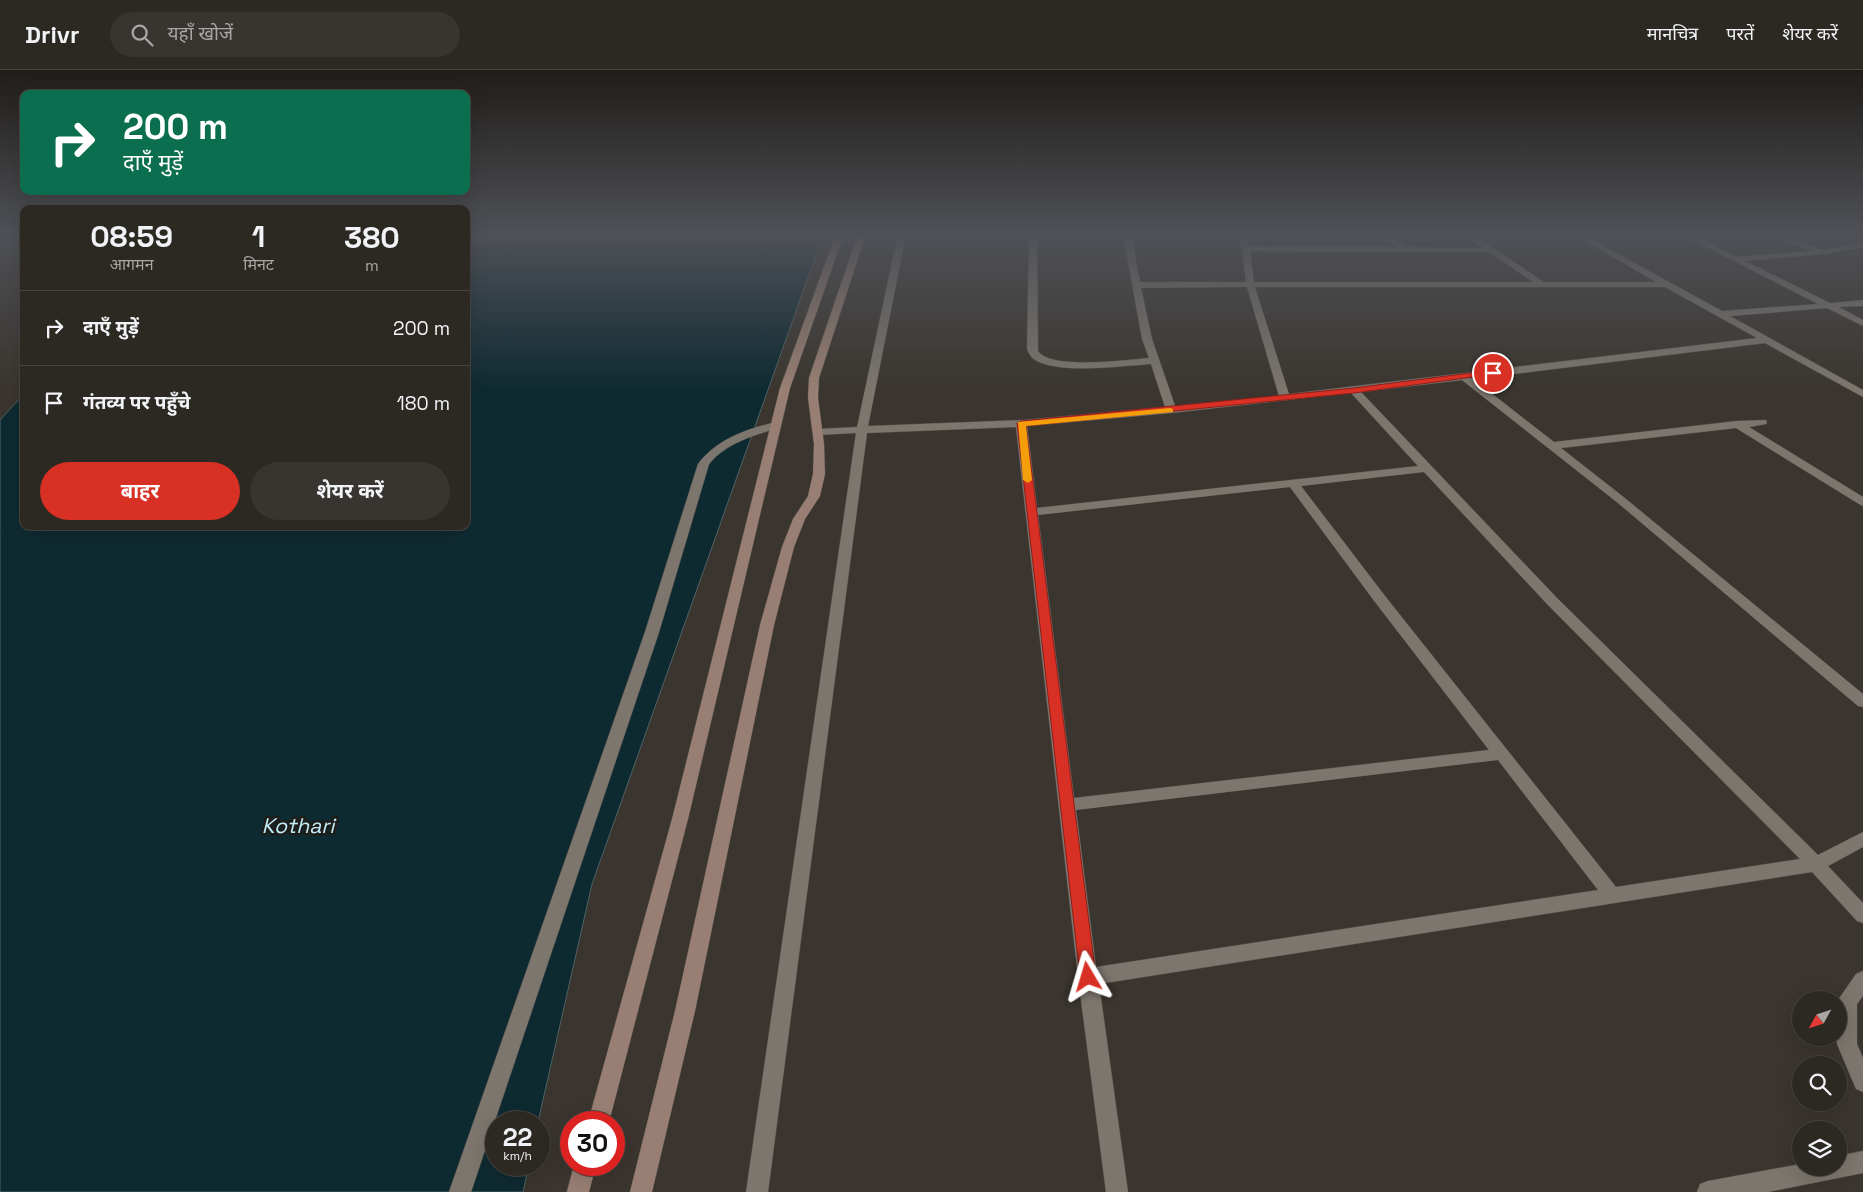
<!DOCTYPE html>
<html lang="hi">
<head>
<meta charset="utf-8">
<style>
  :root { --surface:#2c2822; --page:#38342f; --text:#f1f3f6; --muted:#a6a6a5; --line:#484440; --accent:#d93025 }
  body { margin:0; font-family:"Space Grotesk","Noto Sans Devanagari",sans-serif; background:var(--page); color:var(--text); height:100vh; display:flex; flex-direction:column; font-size:19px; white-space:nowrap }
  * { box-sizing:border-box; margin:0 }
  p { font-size:16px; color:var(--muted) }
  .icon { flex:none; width:28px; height:28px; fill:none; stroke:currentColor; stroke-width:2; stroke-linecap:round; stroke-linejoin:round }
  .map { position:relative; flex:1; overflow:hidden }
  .side { position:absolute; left:20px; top:135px; width:450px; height:325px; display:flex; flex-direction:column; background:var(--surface); border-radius:10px; box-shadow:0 5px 20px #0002,0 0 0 1px var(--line) }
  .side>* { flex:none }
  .guide { position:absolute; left:20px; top:20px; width:450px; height:105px; border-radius:10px; box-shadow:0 5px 20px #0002,0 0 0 1px var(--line); background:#0b6e4f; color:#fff; overflow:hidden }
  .needle { width:32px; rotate:230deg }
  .tools { position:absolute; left:1792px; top:921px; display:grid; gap:10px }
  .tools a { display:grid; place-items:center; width:55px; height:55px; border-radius:50%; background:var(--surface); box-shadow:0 5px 20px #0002,0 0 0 1px var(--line); font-size:25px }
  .speed { position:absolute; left:485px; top:1041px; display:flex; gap:10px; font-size:25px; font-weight:700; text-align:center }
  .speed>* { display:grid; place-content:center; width:65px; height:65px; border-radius:50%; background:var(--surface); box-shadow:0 5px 20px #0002,0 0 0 1px var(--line); line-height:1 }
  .speed small { font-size:12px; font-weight:400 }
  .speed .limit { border:8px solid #d22; background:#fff; color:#111 }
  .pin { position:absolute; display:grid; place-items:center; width:42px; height:42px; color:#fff; margin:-21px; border:2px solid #fff; border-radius:50%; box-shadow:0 1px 5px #0007 }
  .me { position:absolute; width:55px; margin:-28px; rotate:353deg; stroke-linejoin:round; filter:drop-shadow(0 0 4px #0008) }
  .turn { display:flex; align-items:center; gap:18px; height:105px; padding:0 20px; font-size:22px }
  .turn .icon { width:65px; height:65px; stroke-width:2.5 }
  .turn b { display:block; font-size:35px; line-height:42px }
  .eta { display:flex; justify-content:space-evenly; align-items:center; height:85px; text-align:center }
  .eta b { font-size:30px; font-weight:700; line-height:35px }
  .primary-button { display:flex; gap:10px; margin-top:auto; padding:10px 20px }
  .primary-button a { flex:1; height:58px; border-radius:30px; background:var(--accent); color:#fff; font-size:20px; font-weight:700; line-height:58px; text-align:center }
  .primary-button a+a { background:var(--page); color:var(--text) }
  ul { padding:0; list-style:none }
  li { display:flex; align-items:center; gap:15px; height:75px; padding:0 20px; border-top:1px solid var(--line) }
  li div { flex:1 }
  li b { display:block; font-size:19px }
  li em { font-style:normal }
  header { display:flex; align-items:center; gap:30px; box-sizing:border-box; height:70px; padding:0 25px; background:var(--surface); border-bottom:1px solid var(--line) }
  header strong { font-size:24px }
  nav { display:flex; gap:28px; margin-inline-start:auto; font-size:18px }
  .search { width:350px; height:45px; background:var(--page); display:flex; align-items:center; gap:12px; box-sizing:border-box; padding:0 18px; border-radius:28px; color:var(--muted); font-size:19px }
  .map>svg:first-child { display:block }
</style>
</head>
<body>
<header>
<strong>Drivr</strong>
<div class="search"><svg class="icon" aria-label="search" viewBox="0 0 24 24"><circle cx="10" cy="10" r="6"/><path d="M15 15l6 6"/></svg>यहाँ खोजें</div>
<nav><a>मानचित्र</a><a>परतें</a><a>शेयर करें</a></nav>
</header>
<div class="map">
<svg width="1863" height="1122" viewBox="0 0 1863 1122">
  <rect width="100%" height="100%" fill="#3a352e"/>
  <path fill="#0e2a31" stroke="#506266" d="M 466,164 L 816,164 L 821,171 L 592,814 L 538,1052 L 496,1052 L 496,1095 L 529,1095 L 523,1122 L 0,1122 L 0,350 L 24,324 L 24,456 L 466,456 Z"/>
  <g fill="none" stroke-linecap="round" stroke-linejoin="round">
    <defs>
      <path id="minor" d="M 898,164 L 906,164 L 868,356 L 1024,350 L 1165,337 L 1151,294 C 1121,296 1062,304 1037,291 C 1032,289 1029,284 1027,279 L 1029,164 L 1037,164 L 1038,281 C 1050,300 1127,290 1149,288 L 1142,269 L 1123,164 L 1131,164 L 1140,212 L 1246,212 L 1242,179 L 1236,164 L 1244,164 L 1249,177 L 1397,177 L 1381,164 L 1389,164 L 1406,177 L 1482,178 L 1463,164 L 1472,164 L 1544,212 L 1656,212 L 1573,164 L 1582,164 L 1722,241 L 1818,234 L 1681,164 L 1691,164 L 1737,187 L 1813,181 L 1766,164 L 1777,164 L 1823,180 L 1863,173 L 1863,177 L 1824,184 L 1745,191 L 1830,233 L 1863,230 L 1863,236 L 1839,237 L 1863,250 L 1863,256 L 1827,238 L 1730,246 L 1863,320 L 1863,327 L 1765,273 L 1473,309 L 1554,372 L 1737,351 L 1766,350 L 1767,352 L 1766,354 L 1749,357 L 1863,427 L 1863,436 L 1859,434 L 1736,358 L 1561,378 L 1626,429 L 1863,624 L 1863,637 L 1858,636 L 1618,433 L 1462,310 L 1361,322 L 1557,528 L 1818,785 L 1863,762 L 1863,777 L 1828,796 L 1863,833 L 1863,853 L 1857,851 L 1812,802 L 1099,914 L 1128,1122 L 1106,1122 L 1078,907 L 1016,357 L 867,363 L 768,1122 L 746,1122 L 856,363 L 818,365 L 813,362 L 818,359 L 857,357 ZM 1250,181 L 1489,182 L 1533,212 L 1254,212 ZM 1247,217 L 1279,326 L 1175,336 L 1152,269 L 1141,218 ZM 1255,217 L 1665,217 L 1757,268 L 1289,324 ZM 1351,323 L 1418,396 L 1037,438 L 1027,356 L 1171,343 ZM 1424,402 L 1547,534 L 1800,789 L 1616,817 L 1385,526 L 1301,416 ZM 1290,417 L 1375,532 L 1489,680 L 1074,728 L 1038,445 ZM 1498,690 L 1598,820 L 1096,897 L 1076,740 Z
        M 776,352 L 780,353 L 781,355 L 780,357 C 754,366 727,372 709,394 L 659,562 L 471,1122 L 449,1122 L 645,562 L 698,394 C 717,369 747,359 776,352 Z
        M 1863,1081 L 1863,1103 L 1768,1122 L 1697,1122 L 1700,1114 L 1708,1111 L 1801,1094 L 1801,1098 L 1839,1098 L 1839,1086 Z"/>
      <path id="tertiary" d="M 1863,901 L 1863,926 L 1857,934 L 1857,974 L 1863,988 L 1863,1022 L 1856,1019 L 1837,974 L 1837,968 L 1839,968 L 1838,930 L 1856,904 Z"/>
      <path id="secondary" d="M 836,164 L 844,164 L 790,318 L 688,749 L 609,1052 L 588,1052 L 672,749 L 780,318 Z
        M 858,164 L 866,164 L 819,308 L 818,328 L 824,374 L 825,404 L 820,426 L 805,449 L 794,477 L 774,555 L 695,941 L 652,1122 L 630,1122 L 675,941 L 760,555 L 782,477 L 793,449 L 808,426 L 813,404 L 814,374 L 808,328 L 809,308 Z
        M 574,1095 L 596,1095 L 589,1122 L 567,1122 Z"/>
    </defs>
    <use href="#minor" stroke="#55514b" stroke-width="1"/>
    <use href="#tertiary" stroke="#55514b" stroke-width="1"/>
    <use href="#secondary" stroke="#55514b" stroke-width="1"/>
    <use href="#minor" fill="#7c766e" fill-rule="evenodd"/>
    <use href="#tertiary" fill="#7c766e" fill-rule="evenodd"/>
    <use href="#secondary" fill="#997f73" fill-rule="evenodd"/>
  </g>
  <linearGradient id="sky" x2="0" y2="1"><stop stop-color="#201d19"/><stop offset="0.51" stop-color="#4f5157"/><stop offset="1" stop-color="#4f5157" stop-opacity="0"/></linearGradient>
  <rect width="1863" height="321" fill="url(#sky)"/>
  <path fill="#d93025" stroke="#8d1f18" d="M 1493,300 L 1497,303 L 1495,304 L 1354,323 L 1026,356 L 1096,907 L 1093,912 L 1088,914 L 1082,912 L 1080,907 L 1017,353 L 1021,351 L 1354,318 Z"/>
  <path fill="#f59e0b" d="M 1170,338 L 1173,339 L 1173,342 L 1026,356 L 1032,410 L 1028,413 L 1023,410 L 1018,352 Z"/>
  <g text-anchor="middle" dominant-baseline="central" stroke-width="5" stroke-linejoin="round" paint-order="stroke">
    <g font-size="21" font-style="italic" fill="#bfebf7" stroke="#1f1d1a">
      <text x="298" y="755">Kothari</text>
    </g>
  </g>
</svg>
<div class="tools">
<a><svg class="needle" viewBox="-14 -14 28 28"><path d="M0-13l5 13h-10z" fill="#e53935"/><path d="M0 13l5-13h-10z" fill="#a6a6a5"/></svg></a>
<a><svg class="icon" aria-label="search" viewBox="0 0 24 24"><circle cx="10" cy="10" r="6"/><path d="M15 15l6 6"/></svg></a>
<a><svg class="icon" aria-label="layers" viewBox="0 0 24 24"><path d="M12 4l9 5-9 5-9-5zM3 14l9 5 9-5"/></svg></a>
</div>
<div class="speed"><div>22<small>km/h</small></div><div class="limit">30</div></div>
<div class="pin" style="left:1493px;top:303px;background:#d93025"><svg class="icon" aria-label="arrive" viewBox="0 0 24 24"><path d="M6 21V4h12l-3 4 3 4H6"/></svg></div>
<svg class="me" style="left:1088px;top:907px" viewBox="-20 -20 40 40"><path d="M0-17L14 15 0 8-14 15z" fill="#d93025" stroke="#fff" stroke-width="4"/></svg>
<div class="guide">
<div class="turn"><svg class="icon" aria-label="right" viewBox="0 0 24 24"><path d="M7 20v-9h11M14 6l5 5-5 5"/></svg><div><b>200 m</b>दाएँ मुड़ें</div></div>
</div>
<section class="side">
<div class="eta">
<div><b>08:59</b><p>आगमन</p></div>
<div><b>1</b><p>मिनट</p></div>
<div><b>380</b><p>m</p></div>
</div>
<ul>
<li><svg class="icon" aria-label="right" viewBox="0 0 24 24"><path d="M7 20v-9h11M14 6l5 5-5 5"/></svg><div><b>दाएँ मुड़ें</b></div><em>200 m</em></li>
<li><svg class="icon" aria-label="arrive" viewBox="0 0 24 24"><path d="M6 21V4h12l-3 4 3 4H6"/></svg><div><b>गंतव्य पर पहुँचे</b></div><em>180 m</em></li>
</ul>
<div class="primary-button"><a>बाहर</a><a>शेयर करें</a></div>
</section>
</div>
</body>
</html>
